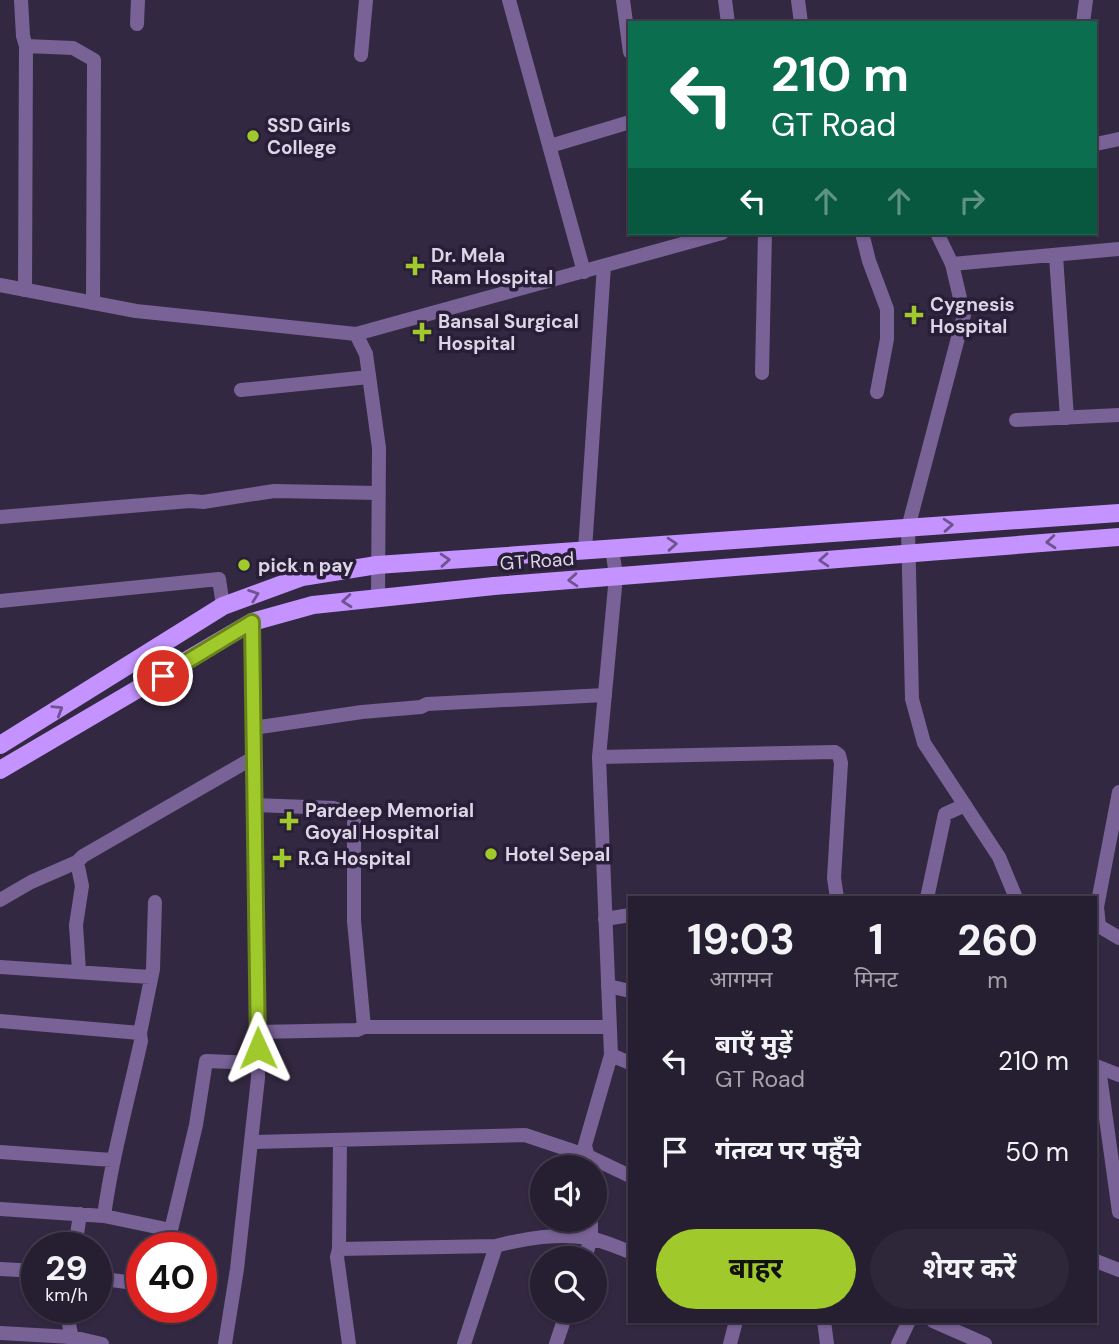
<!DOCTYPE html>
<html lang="hi">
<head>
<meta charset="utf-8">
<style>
  :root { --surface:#261e31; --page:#2e2739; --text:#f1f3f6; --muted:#a4a2ab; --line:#423c4d; --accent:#a0c92b }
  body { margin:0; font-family:"DM Sans","Noto Sans Devanagari",sans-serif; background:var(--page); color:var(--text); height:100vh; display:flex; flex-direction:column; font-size:26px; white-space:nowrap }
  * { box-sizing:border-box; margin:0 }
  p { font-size:23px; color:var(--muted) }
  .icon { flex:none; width:38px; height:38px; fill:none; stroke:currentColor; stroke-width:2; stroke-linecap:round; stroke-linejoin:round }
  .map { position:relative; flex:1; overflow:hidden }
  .side { position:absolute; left:628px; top:896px; width:469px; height:427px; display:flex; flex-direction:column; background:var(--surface); border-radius:0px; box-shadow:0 2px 5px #0004,0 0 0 2px var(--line) }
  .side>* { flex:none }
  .top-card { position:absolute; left:628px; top:21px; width:469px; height:214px; border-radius:0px; box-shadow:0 2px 5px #0004,0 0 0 2px var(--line); background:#0b6e4f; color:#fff; overflow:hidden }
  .fabs { position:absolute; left:530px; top:1155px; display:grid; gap:14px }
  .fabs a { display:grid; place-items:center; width:77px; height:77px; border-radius:50%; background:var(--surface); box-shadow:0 2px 5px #0004,0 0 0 2px var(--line); font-size:35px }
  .speed { position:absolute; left:21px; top:1232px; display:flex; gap:14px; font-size:35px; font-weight:700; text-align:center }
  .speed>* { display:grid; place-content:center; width:91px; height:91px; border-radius:50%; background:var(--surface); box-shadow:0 2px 5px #0004,0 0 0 2px var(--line); line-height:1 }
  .speed small { font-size:18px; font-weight:400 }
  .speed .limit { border:10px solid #d22; background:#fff; color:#111 }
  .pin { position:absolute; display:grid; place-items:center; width:60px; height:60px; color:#fff; margin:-30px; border:4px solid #fff; border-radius:50%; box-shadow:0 2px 7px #0007 }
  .me { position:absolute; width:77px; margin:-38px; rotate:359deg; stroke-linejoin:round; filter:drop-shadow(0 0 5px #0008) }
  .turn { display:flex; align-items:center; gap:24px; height:147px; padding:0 28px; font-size:32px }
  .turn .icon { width:91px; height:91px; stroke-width:2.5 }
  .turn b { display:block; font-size:49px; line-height:60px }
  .lanes { display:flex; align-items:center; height:66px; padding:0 28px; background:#0003; justify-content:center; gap:35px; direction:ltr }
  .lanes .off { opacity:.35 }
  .eta { display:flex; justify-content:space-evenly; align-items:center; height:119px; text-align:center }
  .eta b { font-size:42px; font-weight:700; line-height:49px }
  .action { display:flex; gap:14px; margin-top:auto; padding:14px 28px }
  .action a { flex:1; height:80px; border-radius:42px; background:var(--accent); color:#111; font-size:28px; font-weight:700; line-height:80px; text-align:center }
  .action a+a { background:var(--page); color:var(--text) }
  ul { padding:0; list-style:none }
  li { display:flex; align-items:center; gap:21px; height:91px; padding:0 28px }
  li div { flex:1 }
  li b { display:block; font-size:26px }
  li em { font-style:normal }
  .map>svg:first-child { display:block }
</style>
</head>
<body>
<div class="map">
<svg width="1119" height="1344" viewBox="0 0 1119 1344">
  <rect width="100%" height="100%" fill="#332841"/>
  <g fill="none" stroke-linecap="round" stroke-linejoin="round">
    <path stroke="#796296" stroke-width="14" d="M 21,0 L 23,36 L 26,46 L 25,290
      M 509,0 L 584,272
      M 623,0 L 630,52
      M 725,0 L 728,23
      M 798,0 L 801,23
      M 1083,23 L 1086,0
      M 137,24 L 138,0
      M 26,46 L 73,48 L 94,60 L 93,303
      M 361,55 L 366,0
      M 550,146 L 630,122
      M 862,233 L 869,261 L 887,309 L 887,339 L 877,392
      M 1056,256 L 1067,418
      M 952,264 L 1119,249
      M 762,373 L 765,233
      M 241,390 L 369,377
      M 1016,420 L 1119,415
      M 0,517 L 190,501 L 203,502 L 274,491 L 378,493
      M 0,601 L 219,579 L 223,606
      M 253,728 L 362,712 L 421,707 L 427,704 L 605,695
      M 599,757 L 835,752 L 839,755 L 841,763 L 834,878 L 837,898
      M 1119,792 L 1097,907 L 1099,926 L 1119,938
      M 253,805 L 334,808 L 354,815 L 354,921 L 364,1027
      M 77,862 L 82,886 L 76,925 L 79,971
      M 927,898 L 945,814 L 965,805
      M 0,900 L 31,882 L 77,862 L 83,856 L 253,758
      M 605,919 L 630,915
      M 0,967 L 150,977
      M 608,986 L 630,991
      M 0,1021 L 140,1033
      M 257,1032 L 357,1030 L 364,1027 L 609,1027
      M 1096,1066 L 1119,1075
      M 251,1142 L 525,1135 L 588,1156 L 630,1176
      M 0,1152 L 112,1160
      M 589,1162 L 585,1145 L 611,1055 L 630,1063
      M 0,1209 L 104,1216 L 171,1230 L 196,1125 L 206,1061 L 258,1063
      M 104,1216 C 112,1157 128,1100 141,1041 L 140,1033 L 153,969 L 155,902
      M 75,1248 L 80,1214
      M 339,1249 L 340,1140
      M 585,1258 L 591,1238 L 591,1220
      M 1096,1261 L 1119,1270
      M 0,1269 L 37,1271
      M 96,1278 L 142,1284
      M 70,1307 L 69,1324 L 73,1344
      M 824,1321 L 827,1344
      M 933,1321 L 985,1344
      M 0,1333 L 72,1337 L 102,1344
      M 349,1344 L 337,1257 L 339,1249 L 496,1246 C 524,1238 560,1233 588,1238 C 602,1240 617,1247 630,1252
      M 464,1344 L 496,1246
      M 556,1344 L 567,1311
      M 730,1344 L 736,1321
      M 898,1344 L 909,1321"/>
    <path stroke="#796296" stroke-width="14" d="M 1096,144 L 1119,139
      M 937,233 L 952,264 L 964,315 L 908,528 L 912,699 L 924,743 L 999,857 L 1016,898
      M 0,285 L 136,311 L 356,334 L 366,354 L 379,448 L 378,598
      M 356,334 L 722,233
      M 585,550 L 604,266
      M 611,1055 L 599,757 L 616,576 L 612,548
      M 1099,1068 L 1119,1212
      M 225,1344 L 237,1269 L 258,1078 L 252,622"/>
    <path stroke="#c493ff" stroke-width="18" d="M 0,745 L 223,606 L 302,577 L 377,565 L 1119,513
      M 0,770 L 252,622 L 313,605 L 494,586 L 1119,537"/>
  </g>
  <defs><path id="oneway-chevron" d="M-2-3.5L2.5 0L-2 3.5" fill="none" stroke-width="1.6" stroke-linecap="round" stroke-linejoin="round" transform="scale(1.75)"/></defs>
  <g stroke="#6f5391">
    <use href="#oneway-chevron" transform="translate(948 525) rotate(-4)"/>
    <use href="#oneway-chevron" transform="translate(1051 542) rotate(175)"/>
    <use href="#oneway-chevron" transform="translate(672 544) rotate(-4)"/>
    <use href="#oneway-chevron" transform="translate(445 560) rotate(-4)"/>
    <use href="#oneway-chevron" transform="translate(824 560) rotate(176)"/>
    <use href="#oneway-chevron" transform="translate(573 580) rotate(176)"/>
    <use href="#oneway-chevron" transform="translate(254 595) rotate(-20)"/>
    <use href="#oneway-chevron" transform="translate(347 601) rotate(175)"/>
    <use href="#oneway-chevron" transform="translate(58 710) rotate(-32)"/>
  </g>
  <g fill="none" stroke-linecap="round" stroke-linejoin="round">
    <defs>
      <path id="route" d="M 163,676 L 252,622 L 258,1048"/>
    </defs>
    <use href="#route" stroke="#68831c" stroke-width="18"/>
    <use href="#route" stroke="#a0c92b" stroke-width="12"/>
  </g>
  <g fill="#a0c92b" stroke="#291e37" stroke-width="2.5">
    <circle cx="253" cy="136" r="7"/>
    <path d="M411.5 255.5h7v7h7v7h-7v7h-7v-7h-7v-7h7z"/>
    <path d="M910.5 304.5h7v7h7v7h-7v7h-7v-7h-7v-7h7z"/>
    <path d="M418.5 321.5h7v7h7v7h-7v7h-7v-7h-7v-7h7z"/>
    <circle cx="244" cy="565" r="7"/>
    <path d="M285.5 810.5h7v7h7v7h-7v7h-7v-7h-7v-7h7z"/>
    <circle cx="491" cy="854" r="7"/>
    <path d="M278.5 847.5h7v7h7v7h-7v7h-7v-7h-7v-7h7z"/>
  </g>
  <g text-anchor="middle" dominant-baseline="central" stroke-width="7" stroke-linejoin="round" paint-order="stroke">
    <g font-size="19" font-weight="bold" fill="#dcd5e6" stroke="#291e37" text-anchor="start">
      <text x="267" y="125">SSD Girls<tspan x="267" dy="22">College</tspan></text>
      <text x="431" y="255">Dr. Mela<tspan x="431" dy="22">Ram Hospital</tspan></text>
      <text x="930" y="304">Cygnesis<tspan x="930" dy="22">Hospital</tspan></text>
      <text x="438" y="321">Bansal Surgical<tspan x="438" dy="22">Hospital</tspan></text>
      <text x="258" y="565">pick n pay</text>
      <text x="305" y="810">Pardeep Memorial<tspan x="305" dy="22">Goyal Hospital</tspan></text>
      <text x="505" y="854">Hotel Sepal</text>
      <text x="298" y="858">R.G Hospital</text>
    </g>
    <g font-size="19" fill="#dcd5e6" stroke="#291e37">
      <text transform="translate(537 561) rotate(-4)">GT Road</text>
    </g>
  </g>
</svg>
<div class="fabs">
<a><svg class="icon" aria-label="sound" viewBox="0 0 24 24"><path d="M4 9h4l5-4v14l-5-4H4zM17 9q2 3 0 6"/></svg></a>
<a><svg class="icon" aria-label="search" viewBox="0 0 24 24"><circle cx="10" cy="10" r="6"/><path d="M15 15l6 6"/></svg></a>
</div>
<div class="speed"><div>29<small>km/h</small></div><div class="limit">40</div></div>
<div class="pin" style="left:163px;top:676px;background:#d93025"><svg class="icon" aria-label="arrive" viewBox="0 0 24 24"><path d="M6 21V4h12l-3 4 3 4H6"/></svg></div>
<svg class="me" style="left:258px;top:1048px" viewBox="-20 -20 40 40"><path d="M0-17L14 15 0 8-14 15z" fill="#a0c92b" stroke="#fff" stroke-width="4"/></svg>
<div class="top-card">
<div class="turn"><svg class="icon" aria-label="left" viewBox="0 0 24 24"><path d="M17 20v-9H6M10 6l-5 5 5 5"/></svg><div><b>210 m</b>GT Road</div></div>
<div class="lanes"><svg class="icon" aria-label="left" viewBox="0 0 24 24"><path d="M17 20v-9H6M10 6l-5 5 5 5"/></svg><svg class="icon off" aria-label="ahead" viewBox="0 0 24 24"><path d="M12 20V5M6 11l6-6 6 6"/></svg><svg class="icon off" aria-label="ahead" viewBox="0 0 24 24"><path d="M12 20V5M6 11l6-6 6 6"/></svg><svg class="icon off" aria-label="right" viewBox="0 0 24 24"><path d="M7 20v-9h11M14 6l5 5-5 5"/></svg></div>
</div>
<section class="side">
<div class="eta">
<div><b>19:03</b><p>आगमन</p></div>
<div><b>1</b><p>मिनट</p></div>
<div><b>260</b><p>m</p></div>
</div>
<ul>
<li><svg class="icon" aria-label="left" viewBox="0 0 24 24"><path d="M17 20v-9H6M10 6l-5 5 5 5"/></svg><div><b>बाएँ मुड़ें</b><p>GT Road</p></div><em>210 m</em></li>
<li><svg class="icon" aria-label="arrive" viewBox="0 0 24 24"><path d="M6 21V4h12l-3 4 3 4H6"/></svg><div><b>गंतव्य पर पहुँचे</b></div><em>50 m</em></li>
</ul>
<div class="action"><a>बाहर</a><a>शेयर करें</a></div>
</section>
</div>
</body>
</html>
